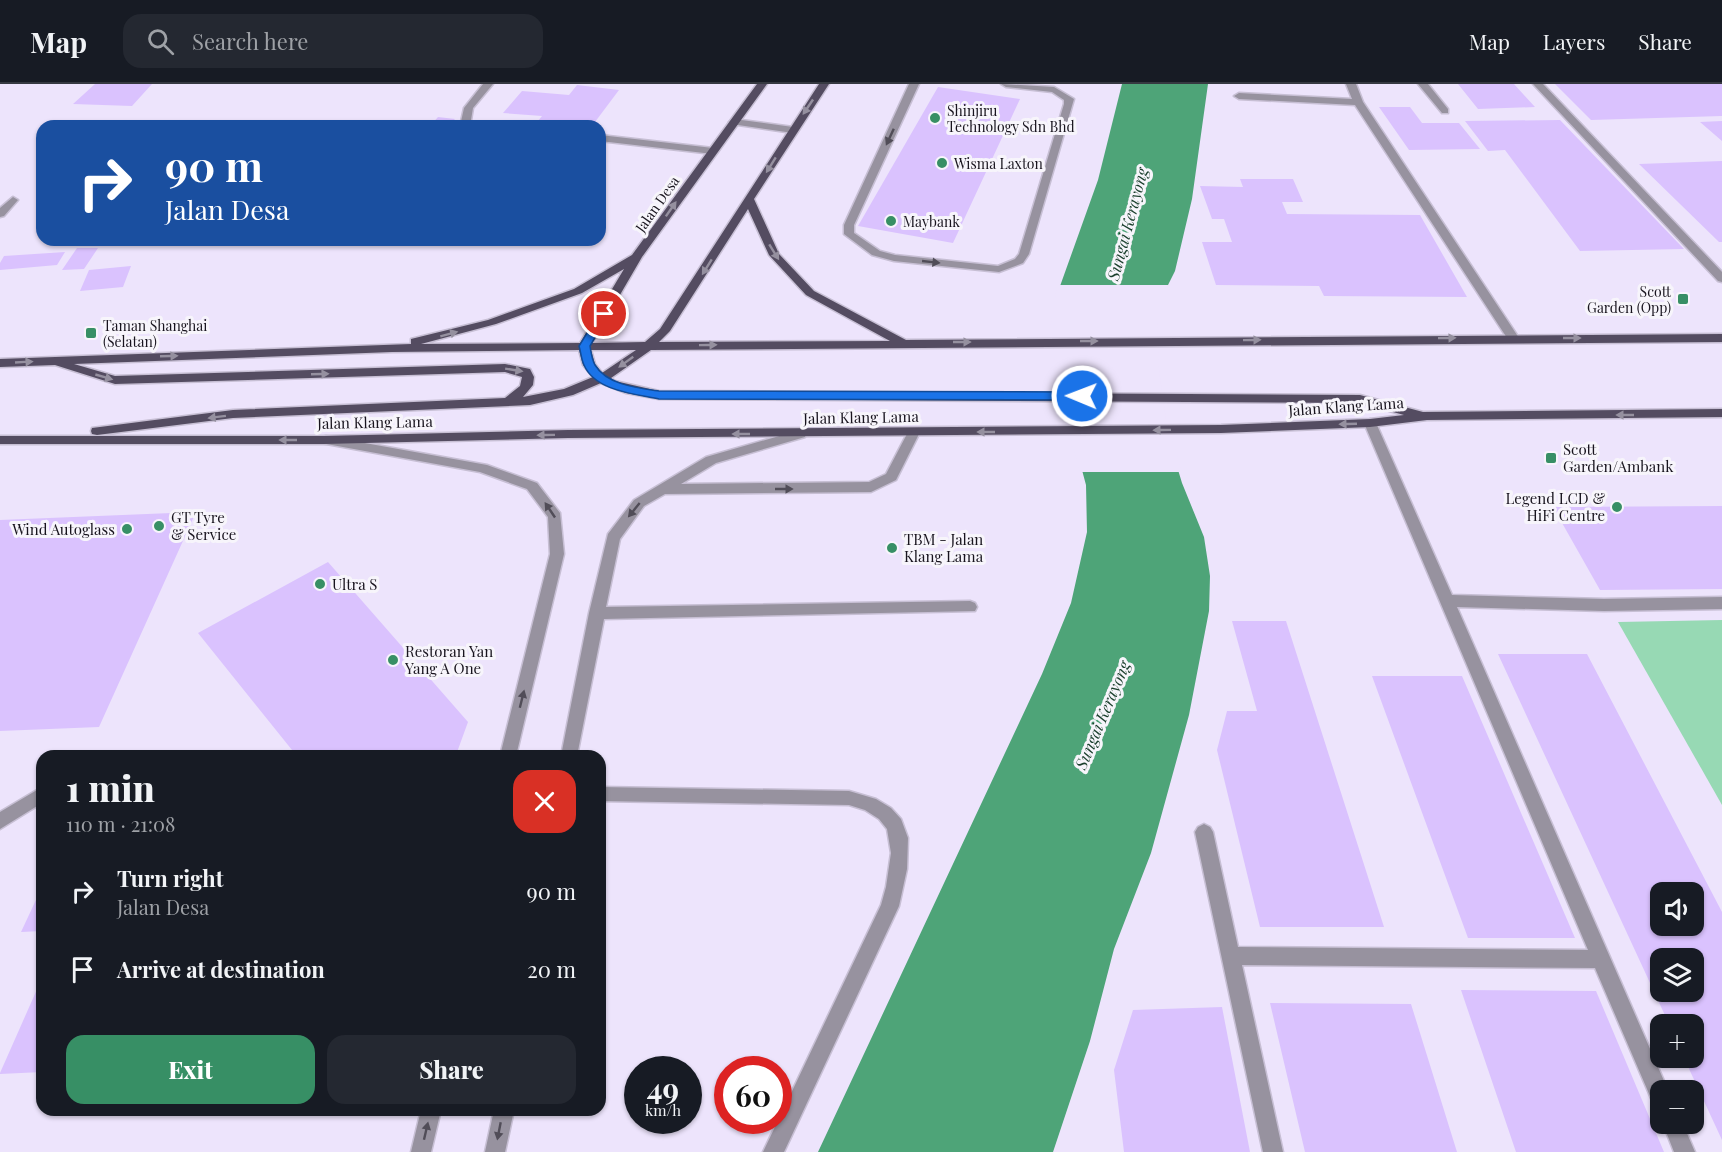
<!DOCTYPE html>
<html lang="en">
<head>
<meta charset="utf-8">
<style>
  :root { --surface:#171b24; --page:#242831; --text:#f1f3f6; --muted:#9ea1a6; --line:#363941; --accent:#378f65 }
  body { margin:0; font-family:"Playfair Display",serif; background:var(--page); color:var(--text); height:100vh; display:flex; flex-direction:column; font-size:22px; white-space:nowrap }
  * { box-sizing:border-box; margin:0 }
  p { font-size:20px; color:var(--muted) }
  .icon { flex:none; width:33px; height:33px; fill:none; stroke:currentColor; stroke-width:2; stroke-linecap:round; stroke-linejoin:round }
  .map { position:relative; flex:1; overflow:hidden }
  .drawer { position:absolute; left:36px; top:666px; width:570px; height:366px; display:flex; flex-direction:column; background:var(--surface); border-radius:18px; box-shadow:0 2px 4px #0004 }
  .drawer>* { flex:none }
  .top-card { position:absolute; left:36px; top:36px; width:570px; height:126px; border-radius:18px; box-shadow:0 2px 4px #0004; background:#1a4fa0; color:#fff; overflow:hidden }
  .controls { position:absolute; left:1650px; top:798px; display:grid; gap:12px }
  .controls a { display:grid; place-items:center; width:54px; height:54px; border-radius:12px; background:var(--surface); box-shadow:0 2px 4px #0004; font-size:30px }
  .speed { position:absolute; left:624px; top:972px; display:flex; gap:12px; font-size:30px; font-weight:700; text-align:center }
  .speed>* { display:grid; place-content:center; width:78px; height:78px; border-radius:50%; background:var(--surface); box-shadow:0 2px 4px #0004; line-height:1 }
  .speed small { font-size:15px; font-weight:400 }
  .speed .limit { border:9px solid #d22; background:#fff; color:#111 }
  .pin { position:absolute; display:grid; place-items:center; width:51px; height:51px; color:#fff; margin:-26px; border:3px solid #fff; border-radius:50%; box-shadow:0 2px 6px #0007 }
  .me { position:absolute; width:66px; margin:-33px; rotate:271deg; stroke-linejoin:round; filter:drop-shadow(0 0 4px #0008) }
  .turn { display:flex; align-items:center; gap:21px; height:126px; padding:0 30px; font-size:27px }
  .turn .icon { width:78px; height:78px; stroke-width:2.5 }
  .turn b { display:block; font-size:42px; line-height:51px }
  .round { display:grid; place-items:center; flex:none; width:63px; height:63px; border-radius:18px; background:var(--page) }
  .headline { display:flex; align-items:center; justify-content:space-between; height:102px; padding:0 30px }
  h1 { font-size:36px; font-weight:800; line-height:45px }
  .action { display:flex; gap:12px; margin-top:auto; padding:12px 30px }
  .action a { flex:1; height:69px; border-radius:18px; background:var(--accent); color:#fff; font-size:24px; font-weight:800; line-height:69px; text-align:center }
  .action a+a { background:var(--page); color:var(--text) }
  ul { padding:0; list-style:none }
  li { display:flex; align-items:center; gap:18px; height:78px; padding:0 30px }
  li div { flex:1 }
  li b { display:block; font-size:22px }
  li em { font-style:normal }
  header { display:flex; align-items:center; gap:36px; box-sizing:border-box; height:84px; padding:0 30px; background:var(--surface); border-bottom:2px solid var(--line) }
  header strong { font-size:28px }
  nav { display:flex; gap:33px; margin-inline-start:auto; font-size:21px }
  .search { width:420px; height:54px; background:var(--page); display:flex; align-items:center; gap:15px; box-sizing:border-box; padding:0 21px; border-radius:18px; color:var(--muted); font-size:22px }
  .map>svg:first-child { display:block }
</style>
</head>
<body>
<header>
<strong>Map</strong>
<div class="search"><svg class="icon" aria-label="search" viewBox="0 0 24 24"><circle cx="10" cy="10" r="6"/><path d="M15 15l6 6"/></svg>Search here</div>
<nav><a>Map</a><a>Layers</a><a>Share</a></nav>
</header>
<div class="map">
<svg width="1722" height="1068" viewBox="0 0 1722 1068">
  <rect width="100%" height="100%" fill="#ede4fc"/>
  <path fill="#97d9b4" d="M 1722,536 L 1722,721 L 1618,538 Z"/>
  <path fill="#4ea478" d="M 1122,0 L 1208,0 L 1192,115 L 1175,187 L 1160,217 L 1154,237 L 1156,286 L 1163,336 L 1182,399 L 1204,453 L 1210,492 L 1209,527 L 1189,631 L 1151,769 L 1114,865 L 1090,957 L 1053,1068 L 818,1068 L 1042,590 L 1071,519 L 1087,448 L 1086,401 L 1067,330 L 1059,205 L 1098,96 Z"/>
  <path fill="#ede4fc" d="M 1057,201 L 1171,201 L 1157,237 L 1159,286 L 1166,335 L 1182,388 L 1080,388 L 1064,331 L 1050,246 Z"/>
  <path fill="#dac2fe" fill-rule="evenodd" d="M 95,0 L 152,0 L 132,22 L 73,20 Z
    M 1458,0 L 1514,0 L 1535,23 L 1478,25 Z
    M 1555,0 L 1722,0 L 1722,32 L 1591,36 Z
    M 577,1 L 619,6 L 595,38 L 599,39 L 596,42 L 534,42 L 542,32 L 503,29 L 522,7 L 569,11 Z
    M 938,3 L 1020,15 L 953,159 L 858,142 Z
    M 1379,23 L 1410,23 L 1422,39 L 1459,39 L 1480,65 L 1409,66 Z
    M 438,33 L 455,35 L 448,42 L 430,42 Z
    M 1560,36 L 1684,165 L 1580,167 L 1505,66 L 1488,67 L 1465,37 Z
    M 1722,37 L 1722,57 L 1700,38 Z
    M 1722,77 L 1722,158 L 1719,158 L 1639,80 Z
    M 1240,95 L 1293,95 L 1303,118 L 1282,118 L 1287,130 L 1420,131 L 1467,213 L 1324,212 L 1319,202 L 1216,201 L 1202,158 L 1232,158 L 1224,135 L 1212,135 L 1200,102 L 1243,103 Z
    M 77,164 L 98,164 L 84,185 L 62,186 Z
    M 65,168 L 57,181 L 0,186 L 0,179 L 4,172 Z
    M 131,182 L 123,203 L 80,207 L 89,186 Z
    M 1722,422 L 1722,505 L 1600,506 L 1553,423 Z
    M 196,428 L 99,643 L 0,647 L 0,436 Z
    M 328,478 L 468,638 L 456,671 L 292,666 L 198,549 Z
    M 1232,537 L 1286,537 L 1384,843 L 1260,843 L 1217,666 L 1227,627 L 1257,627 Z
    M 1498,570 L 1587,570 L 1722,828 L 1722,1056 L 1684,974 L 1694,974 L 1694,940 L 1669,940 ZM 1660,808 L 1694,808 L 1694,842 L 1660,842 ZM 1660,874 L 1694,874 L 1694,908 L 1660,908 Z
    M 1372,592 L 1462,592 L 1575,854 L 1468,854 Z
    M 42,803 L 42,847 L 21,848 Z
    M 42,894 L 42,988 L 0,990 L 0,989 Z
    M 1461,906 L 1596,907 L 1664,1068 L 1516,1068 Z
    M 1270,919 L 1411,920 L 1457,1068 L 1305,1068 Z
    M 1222,923 L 1250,1068 L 1124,1068 L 1114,986 L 1133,926 Z"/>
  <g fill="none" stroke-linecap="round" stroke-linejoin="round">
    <defs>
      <path id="minor" d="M 483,0 L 493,0 L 473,24 L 470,42 L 460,42 L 464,24 Z
        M 909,0 L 919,0 L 854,141 L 854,149 L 880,167 L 895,171 L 998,182 L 1015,175 L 1019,170 L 1064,20 L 1064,16 L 1052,8 L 1006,3 L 1001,0 L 1054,3 L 1074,15 L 1029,170 L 1023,179 L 999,188 L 894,177 L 872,171 L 844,150 L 844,141 Z
        M 1346,0 L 1356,0 L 1363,18 L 1519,254 L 1517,257 L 1509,257 L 1355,21 L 1239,15 L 1234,12 L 1239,9 L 1352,15 Z
        M 1418,0 L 1428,0 L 1448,25 L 1448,29 L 1442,29 Z
        M 1533,0 L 1543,0 L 1722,188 L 1722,198 L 1718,197 Z
        M 734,35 L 793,43 L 798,46 L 793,49 L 731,40 L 729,38 Z
        M 600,51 L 713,64 L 718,67 L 713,70 L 600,57 Z
        M 13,113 L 18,116 L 4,132 L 0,133 L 0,124 Z
        M 1370,335 L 1376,339 L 1452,511 L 1604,515 L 1722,513 L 1722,525 L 1604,527 L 1457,523 L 1668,1006 L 1660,1006 L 1660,1022 L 1653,1019 L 1595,884 L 1242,881 L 1283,1068 L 1263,1068 L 1195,748 L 1198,743 L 1204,740 L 1210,743 L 1213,748 L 1238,863 L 1588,866 L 1364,339 Z
        M 914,344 L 920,348 L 896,396 L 871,408 L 665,410 L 644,422 L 620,455 L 606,523 L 970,517 L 975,519 L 977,523 L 975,527 L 604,535 L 577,672 L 561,672 L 589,529 L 608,450 L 634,416 L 706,373 L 800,346 L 806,350 L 805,353 L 716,379 L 681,400 L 869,398 L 886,390 L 908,348 Z
        M 326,352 L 487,381 L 537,399 L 560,429 L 564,470 L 516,672 L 500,672 L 550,470 L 548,433 L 527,405 L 480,388 L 321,359 L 319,356 L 321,353 Z
        M 42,703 L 42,719 L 0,745 L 0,728 Z
        M 600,703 L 849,707 L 876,715 L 891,724 L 901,735 L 908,754 L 907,785 L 899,822 L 784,1068 L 763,1068 L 881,821 L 886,803 L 891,769 L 887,745 L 879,735 L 865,726 L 849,721 L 600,717 Z
        M 421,1026 L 441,1026 L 431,1068 L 411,1068 Z
        M 494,1026 L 514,1026 L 505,1068 L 485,1068 Z
        M 1663,1040 L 1683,1040 L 1695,1068 L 1674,1068 Z"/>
      <path id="major" d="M 757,0 L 767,0 L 642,173 L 592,259 L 645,258 L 660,245 L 819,0 L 829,0 L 754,115 L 779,170 L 814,207 L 906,256 L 1722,250 L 1722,258 L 651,266 L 611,294 L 615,297 L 659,307 L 1360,311 L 1423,328 L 1722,325 L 1722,333 L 1427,336 L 1370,343 L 1221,349 L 568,354 L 324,360 L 0,360 L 0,352 L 324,352 L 568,346 L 1221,341 L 1370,335 L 1404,331 L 1360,319 L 659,315 L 626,309 L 601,299 L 573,311 L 530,321 L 233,334 L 97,351 L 92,350 L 91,347 L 92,344 L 233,326 L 505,314 L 520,302 L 522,293 L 505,288 L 115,300 L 55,281 L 0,283 L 0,275 L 411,260 L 411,255 L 488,236 L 574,205 L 632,171 ZM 748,125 L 769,171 L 806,211 L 890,257 L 659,258 L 670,247 ZM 624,185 L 580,259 L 421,260 L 496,240 L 582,209 ZM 579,266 L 583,281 L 593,293 L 564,305 L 523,313 L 533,301 L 534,293 L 530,285 L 505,280 L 115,292 L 74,280 L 392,268 ZM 591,266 L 636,266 L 602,289 L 595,280 Z"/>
    </defs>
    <use href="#minor" stroke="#c7bfd4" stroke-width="3"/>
    <use href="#major" stroke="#c7bfd4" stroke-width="3"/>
    <use href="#minor" fill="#97929f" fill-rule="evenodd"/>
    <use href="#major" fill="#544c61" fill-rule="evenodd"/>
  </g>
  <defs><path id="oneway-solid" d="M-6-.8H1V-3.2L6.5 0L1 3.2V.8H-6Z" transform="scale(1.5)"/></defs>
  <g fill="#95909f">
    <use href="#oneway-solid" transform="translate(808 23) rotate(124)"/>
    <use href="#oneway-solid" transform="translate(771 81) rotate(122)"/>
    <use href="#oneway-solid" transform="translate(671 125) rotate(-55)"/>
    <use href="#oneway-solid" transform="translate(774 168) rotate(58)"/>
    <use href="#oneway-solid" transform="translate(707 183) rotate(122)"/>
    <use href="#oneway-solid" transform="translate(449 250) rotate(-15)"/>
    <use href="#oneway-solid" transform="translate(1447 254) rotate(-1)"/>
    <use href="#oneway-solid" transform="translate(1572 254)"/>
    <use href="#oneway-solid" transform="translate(1252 256) rotate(-1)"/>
    <use href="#oneway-solid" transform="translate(1089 257)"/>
    <use href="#oneway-solid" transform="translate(962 258)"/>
    <use href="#oneway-solid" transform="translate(708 261) rotate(-1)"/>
    <use href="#oneway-solid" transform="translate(169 272) rotate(-2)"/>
    <use href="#oneway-solid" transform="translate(24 278) rotate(-3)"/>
    <use href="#oneway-solid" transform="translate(626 278) rotate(144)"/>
    <use href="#oneway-solid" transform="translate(514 286) rotate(9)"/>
    <use href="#oneway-solid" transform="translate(320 290) rotate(-2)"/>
    <use href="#oneway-solid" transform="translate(104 293) rotate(16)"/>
    <use href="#oneway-solid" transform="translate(1625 331) rotate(180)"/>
    <use href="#oneway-solid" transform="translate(217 333) rotate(173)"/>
    <use href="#oneway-solid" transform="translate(1348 340) rotate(178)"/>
    <use href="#oneway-solid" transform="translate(1162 346) rotate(179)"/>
    <use href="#oneway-solid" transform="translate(986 348) rotate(180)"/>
    <use href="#oneway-solid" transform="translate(741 350) rotate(180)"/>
    <use href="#oneway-solid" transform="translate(546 351) rotate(179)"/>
    <use href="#oneway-solid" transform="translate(288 356) rotate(-180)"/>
  </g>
  <g fill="#514d58">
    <use href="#oneway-solid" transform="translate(890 53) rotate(115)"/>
    <use href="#oneway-solid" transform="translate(931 178) rotate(6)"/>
    <use href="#oneway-solid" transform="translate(784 405)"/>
    <use href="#oneway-solid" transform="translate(550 426) rotate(-124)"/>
    <use href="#oneway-solid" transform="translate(634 426) rotate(129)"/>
    <use href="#oneway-solid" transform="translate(522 615) rotate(-76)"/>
    <use href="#oneway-solid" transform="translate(426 1047) rotate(-77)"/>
    <use href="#oneway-solid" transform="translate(499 1047) rotate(101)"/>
  </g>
  <path fill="#1a73e8" stroke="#114b97" stroke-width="1.5" d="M 604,227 L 609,230 L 590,262 C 591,268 592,276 595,281 C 607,301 638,304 659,307 L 1082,308 L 1087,312 L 1082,316 L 659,315 C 635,310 595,307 584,281 C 581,275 581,268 579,262 L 600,228 Z"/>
  <g fill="#378f65" stroke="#f7f5fb" stroke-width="2">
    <circle cx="935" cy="34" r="6"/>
    <circle cx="942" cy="79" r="6"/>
    <circle cx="891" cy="137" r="6"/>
    <rect x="1677" y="209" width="12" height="12" rx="3"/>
    <rect x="85" y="243" width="12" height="12" rx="3"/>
    <rect x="1545" y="368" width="12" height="12" rx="3"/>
    <circle cx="1617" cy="423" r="6"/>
    <circle cx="159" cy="442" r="6"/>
    <circle cx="127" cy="445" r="6"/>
    <circle cx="892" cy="464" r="6"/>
    <circle cx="320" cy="500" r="6"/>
    <circle cx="393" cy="576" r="6"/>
  </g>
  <g text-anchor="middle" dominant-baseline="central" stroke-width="6" stroke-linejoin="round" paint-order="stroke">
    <g font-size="14" fill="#18141e" stroke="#f7f5fb" text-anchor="start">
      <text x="947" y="26">Shinjiru<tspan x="947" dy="16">Technology Sdn Bhd</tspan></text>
      <text x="954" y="79">Wisma Laxton</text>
      <text x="903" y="137">Maybank</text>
      <text x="1671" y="207" text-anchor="end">Scott<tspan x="1671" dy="16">Garden (Opp)</tspan></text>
      <text x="103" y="241">Taman Shanghai<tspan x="103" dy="16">(Selatan)</tspan></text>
    </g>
    <g font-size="14" fill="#18141e" stroke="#f7f5fb">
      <text transform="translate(657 120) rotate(-55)">Jalan Desa</text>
    </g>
    <g font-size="15" fill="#18141e" stroke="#f7f5fb">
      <text transform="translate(1346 322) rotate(-4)">Jalan Klang Lama</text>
      <text transform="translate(861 333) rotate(-1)">Jalan Klang Lama</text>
      <text transform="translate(375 338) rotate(-1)">Jalan Klang Lama</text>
    </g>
    <g font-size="15" fill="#18141e" stroke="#f7f5fb" text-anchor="start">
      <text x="1563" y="365">Scott<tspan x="1563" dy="17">Garden/Ambank</tspan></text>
      <text x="1605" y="414" text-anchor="end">Legend LCD &amp;<tspan x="1605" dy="17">HiFi Centre</tspan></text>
      <text x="171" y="433">GT Tyre<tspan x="171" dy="17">&amp; Service</tspan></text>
      <text x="115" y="445" text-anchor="end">Wind Autoglass</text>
      <text x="904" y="455">TBM - Jalan<tspan x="904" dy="17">Klang Lama</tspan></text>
      <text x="332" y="500">Ultra S</text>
      <text x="405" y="567">Restoran Yan<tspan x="405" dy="17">Yang A One</tspan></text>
    </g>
    <g font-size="16" font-style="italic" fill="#1a3f2c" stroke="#f7f5fb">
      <text transform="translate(1127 140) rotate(-75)">Sungai Kerayong</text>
      <text transform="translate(1102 631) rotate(-67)">Sungai Kerayong</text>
    </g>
  </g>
</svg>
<div class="controls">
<a><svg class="icon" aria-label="sound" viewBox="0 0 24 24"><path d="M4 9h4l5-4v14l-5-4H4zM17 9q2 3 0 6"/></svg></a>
<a><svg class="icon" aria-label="layers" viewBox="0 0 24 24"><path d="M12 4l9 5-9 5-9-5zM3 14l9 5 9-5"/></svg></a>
<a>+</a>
<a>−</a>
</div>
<div class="speed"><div>49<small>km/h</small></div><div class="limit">60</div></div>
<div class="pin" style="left:604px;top:230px;background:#d93025"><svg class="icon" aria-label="arrive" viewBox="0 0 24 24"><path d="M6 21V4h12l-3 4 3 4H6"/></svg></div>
<svg class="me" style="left:1082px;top:312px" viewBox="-20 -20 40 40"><circle r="17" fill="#1a73e8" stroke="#fff" stroke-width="3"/><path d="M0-11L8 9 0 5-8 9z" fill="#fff"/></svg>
<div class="top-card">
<div class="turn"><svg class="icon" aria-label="right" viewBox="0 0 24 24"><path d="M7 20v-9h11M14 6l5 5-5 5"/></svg><div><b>90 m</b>Jalan Desa</div></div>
</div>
<section class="drawer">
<div class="headline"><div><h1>1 min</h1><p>110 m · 21:08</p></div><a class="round" style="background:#d93025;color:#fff"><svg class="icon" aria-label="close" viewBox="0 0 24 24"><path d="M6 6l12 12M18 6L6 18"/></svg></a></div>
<ul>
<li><svg class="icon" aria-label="right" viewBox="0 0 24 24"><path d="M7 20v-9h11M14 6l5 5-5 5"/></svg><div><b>Turn right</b><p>Jalan Desa</p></div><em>90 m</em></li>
<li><svg class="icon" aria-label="arrive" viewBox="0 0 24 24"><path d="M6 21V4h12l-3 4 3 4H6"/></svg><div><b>Arrive at destination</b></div><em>20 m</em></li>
</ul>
<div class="action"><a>Exit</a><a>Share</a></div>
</section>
</div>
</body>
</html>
